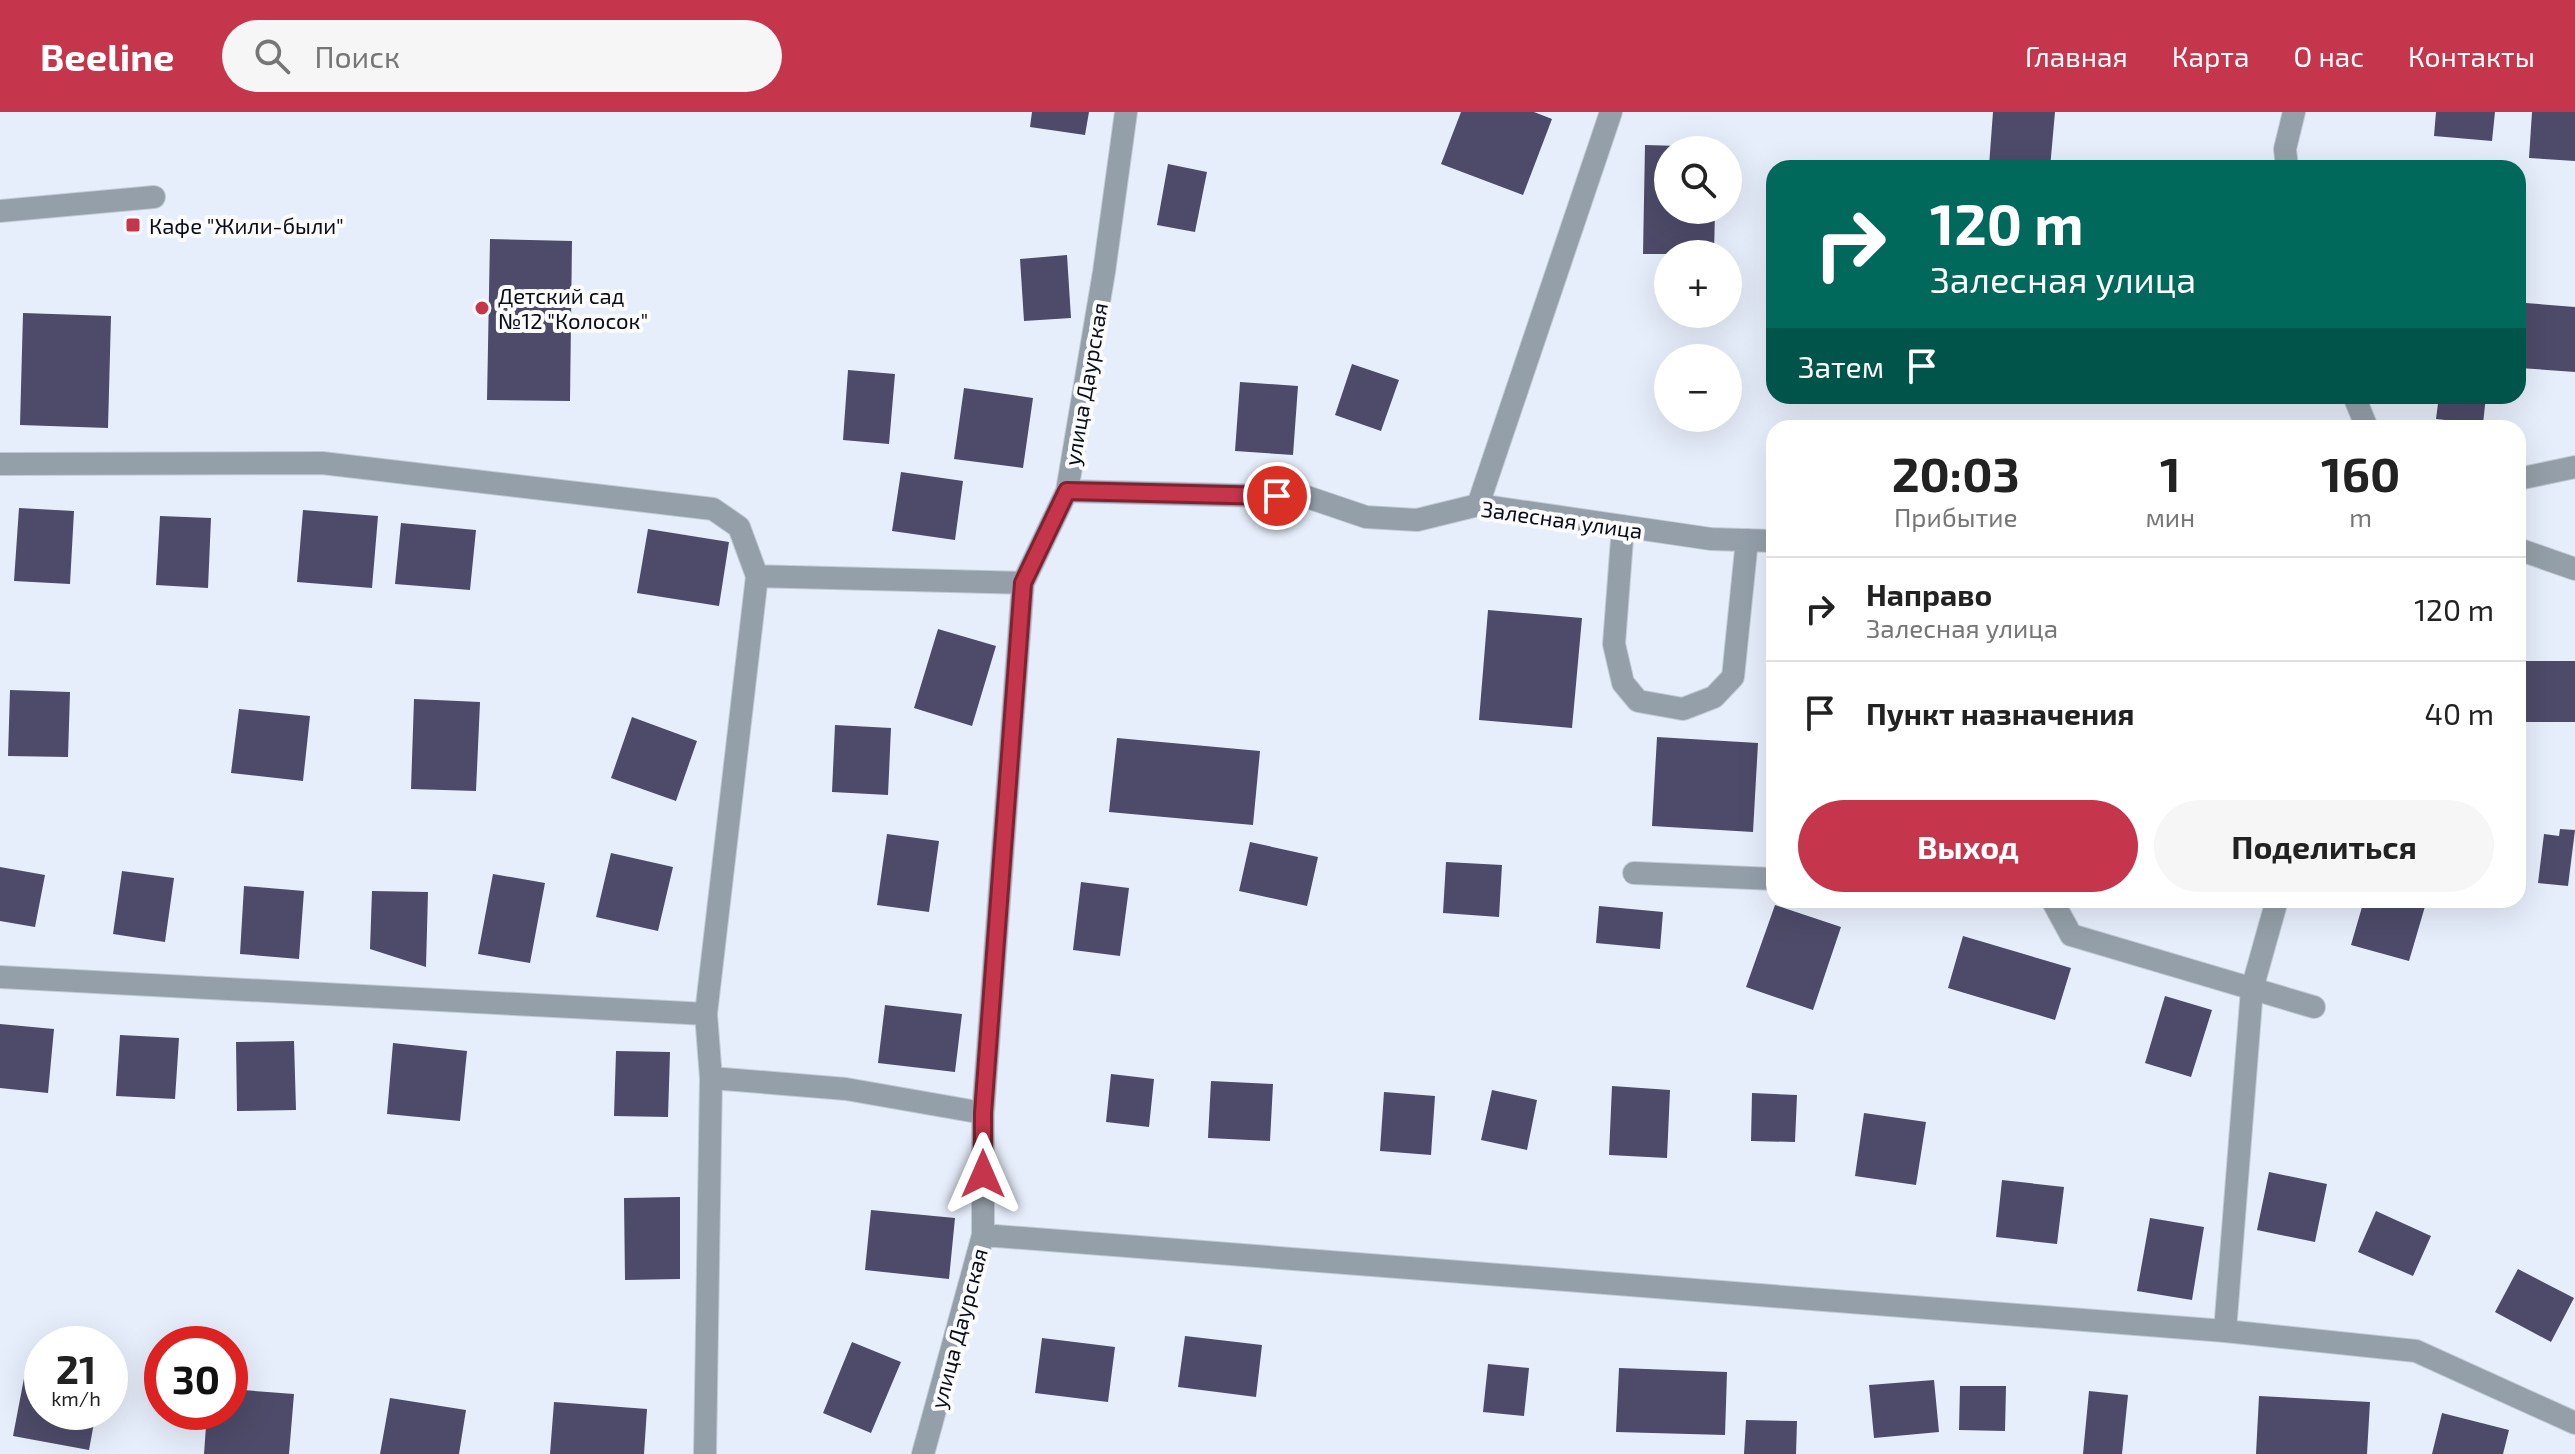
<!DOCTYPE html>
<html lang="ru">
<head>
<meta charset="utf-8">
<style>
  :root { --surface:#fff; --page:#f6f6f6; --text:#222; --muted:#767676; --line:#e0e0e0; --accent:#c5354b }
  body { margin:0; font-family:"Exo 2",sans-serif; background:var(--page); color:var(--text); height:100vh; display:flex; flex-direction:column; font-size:30px; white-space:nowrap }
  * { box-sizing:border-box; margin:0 }
  p { font-size:26px; color:var(--muted) }
  .icon { flex:none; width:44px; height:44px; fill:none; stroke:currentColor; stroke-width:2; stroke-linecap:round; stroke-linejoin:round }
  .map { position:relative; flex:1; overflow:hidden }
  .panel { position:absolute; left:1766px; top:308px; width:760px; height:488px; display:flex; flex-direction:column; background:var(--surface); border-radius:24px; box-shadow:0 8px 32px #0002 }
  .panel>* { flex:none }
  .banner { position:absolute; left:1766px; top:48px; width:760px; height:244px; border-radius:24px; box-shadow:0 8px 32px #0002; background:#00695c; color:#fff; overflow:hidden }
  .fabs { position:absolute; left:1654px; top:24px; display:grid; gap:16px }
  .fabs a { display:grid; place-items:center; width:88px; height:88px; border-radius:50%; background:var(--surface); box-shadow:0 8px 32px #0002; font-size:40px }
  .speed { position:absolute; left:24px; top:1214px; display:flex; gap:16px; font-size:40px; font-weight:700; text-align:center }
  .speed>* { display:grid; place-content:center; width:104px; height:104px; border-radius:50%; background:var(--surface); box-shadow:0 8px 32px #0002; line-height:1 }
  .speed small { font-size:20px; font-weight:400 }
  .speed .limit { border:12px solid #d22; background:#fff; color:#111 }
  .pin { position:absolute; display:grid; place-items:center; width:68px; height:68px; color:#fff; margin:-34px; border:4px solid #fff; border-radius:50%; box-shadow:0 2px 8px #0007 }
  .me { position:absolute; width:88px; margin:-44px; rotate:0deg; stroke-linejoin:round; filter:drop-shadow(0 0 6px #0008) }
  .turn { display:flex; align-items:center; gap:28px; height:168px; padding:0 32px; font-size:36px }
  .turn .icon { width:104px; height:104px; stroke-width:2.5 }
  .turn b { display:block; font-size:56px; line-height:68px }
  .then { display:flex; align-items:center; height:76px; padding:0 32px; background:#0003; gap:16px; font-size:30px }
  .eta { display:flex; justify-content:space-evenly; align-items:center; height:136px; text-align:center }
  .eta b { font-size:48px; font-weight:700; line-height:56px }
  .action { display:flex; gap:16px; margin-top:auto; padding:16px 32px }
  .action a { flex:1; height:92px; border-radius:48px; background:var(--accent); color:#fff; font-size:32px; font-weight:700; line-height:92px; text-align:center }
  .action a+a { background:var(--page); color:var(--text) }
  ul { padding:0; list-style:none }
  li { display:flex; align-items:center; gap:24px; height:104px; padding:0 32px; border-top:2px solid var(--line) }
  li div { flex:1 }
  li b { display:block; font-size:30px }
  li em { font-style:normal }
  header { display:flex; align-items:center; gap:48px; box-sizing:border-box; height:112px; padding:0 40px; background:var(--accent); color:#fff }
  header strong { font-size:38px }
  nav { display:flex; gap:44px; margin-inline-start:auto; font-size:28px }
  .search { width:560px; height:72px; background:var(--page); display:flex; align-items:center; gap:20px; box-sizing:border-box; padding:0 28px; border-radius:44px; color:var(--muted); font-size:30px }
  .map>svg:first-child { display:block }
</style>
</head>
<body>
<header>
<strong>Beeline</strong>
<div class="search"><svg class="icon" aria-label="search" viewBox="0 0 24 24"><circle cx="10" cy="10" r="6"/><path d="M15 15l6 6"/></svg>Поиск</div>
<nav><a>Главная</a><a>Карта</a><a>О нас</a><a>Контакты</a></nav>
</header>
<div class="map">
<svg width="2575" height="1342" viewBox="0 0 2575 1342">
  <rect width="100%" height="100%" fill="#e7eefb"/>
  <path fill="#4d4b69" d="M 1032,0 L 1089,0 L 1085,23 L 1030,15 Z
    M 1461,0 L 1534,0 L 1552,7 L 1523,83 L 1441,52 Z
    M 1993,0 L 2055,0 L 2050,56 L 1989,54 Z
    M 2436,0 L 2495,0 L 2492,29 L 2434,24 Z
    M 2532,0 L 2575,0 L 2575,49 L 2529,46 Z
    M 1645,33 L 1716,35 L 1716,38 L 1668,38 L 1668,98 L 1715,98 L 1714,142 L 1643,142 Z
    M 1168,52 L 1207,60 L 1195,120 L 1157,113 Z
    M 490,127 L 572,129 L 570,289 L 487,288 Z
    M 1067,143 L 1071,206 L 1024,209 L 1020,147 Z
    M 2526,191 L 2575,195 L 2575,260 L 2520,256 Z
    M 23,201 L 111,204 L 108,316 L 20,313 Z
    M 1352,252 L 1399,268 L 1381,319 L 1335,303 Z
    M 848,258 L 895,262 L 889,332 L 843,328 Z
    M 1240,270 L 1298,274 L 1293,343 L 1235,339 Z
    M 964,276 L 1033,286 L 1023,356 L 954,347 Z
    M 2439,284 L 2486,284 L 2483,312 L 2436,307 Z
    M 901,360 L 963,369 L 955,428 L 892,419 Z
    M 19,396 L 74,399 L 70,472 L 14,469 Z
    M 303,398 L 378,404 L 372,476 L 297,470 Z
    M 160,404 L 211,406 L 208,476 L 156,473 Z
    M 401,411 L 476,418 L 470,478 L 395,472 Z
    M 648,417 L 729,430 L 719,494 L 637,481 Z
    M 1488,498 L 1582,506 L 1572,616 L 1479,608 Z
    M 938,517 L 996,534 L 972,614 L 914,596 Z
    M 2518,549 L 2575,549 L 2575,610 L 2518,610 Z
    M 10,578 L 70,580 L 68,645 L 8,644 Z
    M 414,587 L 480,590 L 476,679 L 411,677 Z
    M 239,597 L 310,604 L 303,669 L 231,661 Z
    M 632,605 L 697,629 L 676,689 L 611,666 Z
    M 835,613 L 891,616 L 888,683 L 832,680 Z
    M 1657,625 L 1758,631 L 1753,720 L 1652,714 Z
    M 1117,626 L 1260,639 L 1253,713 L 1109,700 Z
    M 2560,717 L 2575,718 L 2568,774 L 2538,771 L 2544,722 L 2559,724 Z
    M 887,722 L 939,729 L 929,800 L 877,793 Z
    M 1250,730 L 1318,745 L 1307,794 L 1239,779 Z
    M 611,741 L 673,755 L 658,819 L 596,805 Z
    M 1446,750 L 1502,753 L 1499,805 L 1443,801 Z
    M 0,755 L 45,763 L 35,815 L 0,809 Z
    M 122,759 L 174,766 L 165,830 L 113,822 Z
    M 493,762 L 545,771 L 530,851 L 478,842 Z
    M 1081,770 L 1129,776 L 1120,844 L 1073,838 Z
    M 244,774 L 304,779 L 299,847 L 240,842 Z
    M 372,779 L 428,780 L 426,855 L 370,837 Z
    M 2364,788 L 2414,788 L 2426,791 L 2409,849 L 2351,833 Z
    M 1775,793 L 1841,815 L 1813,898 L 1746,875 Z
    M 1599,794 L 1663,800 L 1660,837 L 1596,831 Z
    M 1963,824 L 2071,856 L 2055,908 L 1948,876 Z
    M 2165,884 L 2212,898 L 2191,965 L 2145,951 Z
    M 885,893 L 962,902 L 955,960 L 878,951 Z
    M 0,912 L 54,917 L 48,981 L 0,976 Z
    M 120,923 L 179,926 L 175,987 L 116,984 Z
    M 294,929 L 296,998 L 237,999 L 236,930 Z
    M 393,931 L 467,939 L 460,1009 L 387,1002 Z
    M 616,939 L 670,940 L 668,1005 L 614,1004 Z
    M 1111,962 L 1154,967 L 1149,1015 L 1106,1010 Z
    M 1211,969 L 1273,972 L 1270,1029 L 1208,1026 Z
    M 1612,974 L 1670,978 L 1667,1046 L 1609,1043 Z
    M 1492,978 L 1537,988 L 1527,1038 L 1481,1028 Z
    M 1384,980 L 1435,984 L 1431,1043 L 1380,1039 Z
    M 1752,981 L 1797,983 L 1795,1030 L 1751,1029 Z
    M 1864,1001 L 1926,1010 L 1916,1073 L 1855,1064 Z
    M 2269,1060 L 2327,1072 L 2315,1130 L 2257,1118 Z
    M 2002,1068 L 2064,1075 L 2057,1132 L 1996,1125 Z
    M 680,1085 L 680,1167 L 625,1168 L 624,1086 Z
    M 871,1098 L 955,1106 L 949,1167 L 865,1158 Z
    M 2376,1099 L 2431,1124 L 2413,1164 L 2358,1140 Z
    M 2150,1106 L 2204,1115 L 2192,1188 L 2137,1179 Z
    M 2518,1157 L 2574,1186 L 2551,1230 L 2495,1200 Z
    M 1185,1224 L 1262,1233 L 1256,1285 L 1178,1275 Z
    M 1042,1226 L 1115,1235 L 1108,1290 L 1035,1281 Z
    M 852,1230 L 901,1250 L 871,1321 L 823,1301 Z
    M 1488,1252 L 1529,1256 L 1524,1304 L 1483,1300 Z
    M 1619,1256 L 1727,1260 L 1725,1323 L 1616,1320 Z
    M 25,1261 L 42,1264 L 42,1300 L 96,1300 L 89,1338 L 13,1324 Z
    M 1934,1268 L 1939,1320 L 1874,1326 L 1869,1273 Z
    M 1960,1274 L 2006,1274 L 2005,1319 L 1959,1318 Z
    M 230,1277 L 294,1282 L 289,1342 L 204,1342 L 207,1300 L 230,1300 Z
    M 2089,1279 L 2128,1283 L 2122,1342 L 2083,1342 Z
    M 2259,1284 L 2370,1290 L 2367,1342 L 2256,1342 Z
    M 390,1286 L 466,1298 L 459,1342 L 380,1342 Z
    M 554,1290 L 647,1297 L 644,1342 L 550,1342 Z
    M 2442,1301 L 2509,1318 L 2503,1342 L 2432,1342 Z
    M 1746,1308 L 1797,1309 L 1796,1342 L 1744,1342 Z"/>
  <g fill="none" stroke-linecap="round" stroke-linejoin="round">
    <defs>
      <path id="service" d="M 0,99 L 154,85
        M 2225,1219 L 2252,877"/>
      <path id="minor" d="M 2287,56 L 2285,37 L 2294,0
        M 2354,284 L 2367,316
        M 0,352 L 322,351 L 713,397 L 739,415 L 757,464 L 706,902 L 711,966 L 705,1342
        M 2518,367 L 2575,355
        M 1067,379 L 1307,385 L 1366,405 L 1417,408 L 1478,393 L 1711,427 L 1774,429
        M 1478,393 L 1611,0
        M 1623,414 L 1614,532 L 1623,571 L 1638,589 L 1683,597 L 1714,585 L 1733,565 L 1747,428
        M 2518,437 L 2575,457
        M 757,464 L 1023,471
        M 1634,761 L 1774,767
        M 2052,788 L 2071,823 L 2314,895
        M 0,865 L 706,902
        M 2252,877 L 2277,788
        M 711,966 L 846,977 L 983,1001
        M 983,1123 L 2225,1219 L 2416,1239 L 2575,1311
        M 923,1342 L 983,1123 L 983,1001 L 1023,471 L 1067,379 L 1104,160 L 1126,0"/>
    </defs>
    <use href="#service" stroke="#c3cad7" stroke-width="24"/>
    <use href="#minor" stroke="#c3cad7" stroke-width="24"/>
    <use href="#service" stroke="#949fa9" stroke-width="22"/>
    <use href="#minor" stroke="#949fa9" stroke-width="22"/>
  </g>
  <g fill="none" stroke-linecap="round" stroke-linejoin="round">
    <defs>
      <path id="route" d="M 983,1062 L 983,1001 L 1023,471 L 1067,379 L 1277,384"/>
    </defs>
    <use href="#route" stroke="#802231" stroke-width="20"/>
    <use href="#route" stroke="#c5354b" stroke-width="14"/>
  </g>
  <g fill="#c5354b" stroke="#fbfbfb" stroke-width="3">
    <rect x="125" y="105" width="16" height="16" rx="4"/>
    <circle cx="482" cy="196" r="8"/>
  </g>
  <g text-anchor="middle" dominant-baseline="central" stroke-width="8" stroke-linejoin="round" paint-order="stroke">
    <g font-size="22" fill="#080d18" stroke="#fbfbfb" text-anchor="start">
      <text x="149" y="113">Кафе "Жили-были"</text>
      <text x="498" y="183">Детский сад<tspan x="498" dy="25">№12 "Колосок"</tspan></text>
    </g>
    <g font-size="22" fill="#080d18" stroke="#fbfbfb">
      <text transform="translate(1085 272) rotate(-80)">улица Даурская</text>
      <text transform="translate(1562 407) rotate(8)">Залесная улица</text>
      <text transform="translate(958 1216) rotate(-75)">улица Даурская</text>
    </g>
  </g>
</svg>
<div class="fabs">
<a><svg class="icon" aria-label="search" viewBox="0 0 24 24"><circle cx="10" cy="10" r="6"/><path d="M15 15l6 6"/></svg></a>
<a>+</a>
<a>−</a>
</div>
<div class="speed"><div>21<small>km/h</small></div><div class="limit">30</div></div>
<div class="pin" style="left:1277px;top:384px;background:#d93025"><svg class="icon" aria-label="arrive" viewBox="0 0 24 24"><path d="M6 21V4h12l-3 4 3 4H6"/></svg></div>
<svg class="me" style="left:983px;top:1062px" viewBox="-20 -20 40 40"><path d="M0-17L14 15 0 8-14 15z" fill="#c5354b" stroke="#fff" stroke-width="4"/></svg>
<div class="banner">
<div class="turn"><svg class="icon" aria-label="right" viewBox="0 0 24 24"><path d="M7 20v-9h11M14 6l5 5-5 5"/></svg><div><b>120 m</b>Залесная улица</div></div>
<div class="then">Затем<svg class="icon" aria-label="arrive" viewBox="0 0 24 24"><path d="M6 21V4h12l-3 4 3 4H6"/></svg></div>
</div>
<section class="panel">
<div class="eta">
<div><b>20:03</b><p>Прибытие</p></div>
<div><b>1</b><p>мин</p></div>
<div><b>160</b><p>m</p></div>
</div>
<ul>
<li><svg class="icon" aria-label="right" viewBox="0 0 24 24"><path d="M7 20v-9h11M14 6l5 5-5 5"/></svg><div><b>Направо</b><p>Залесная улица</p></div><em>120 m</em></li>
<li><svg class="icon" aria-label="arrive" viewBox="0 0 24 24"><path d="M6 21V4h12l-3 4 3 4H6"/></svg><div><b>Пункт назначения</b></div><em>40 m</em></li>
</ul>
<div class="action"><a>Выход</a><a>Поделиться</a></div>
</section>
</div>
</body>
</html>
